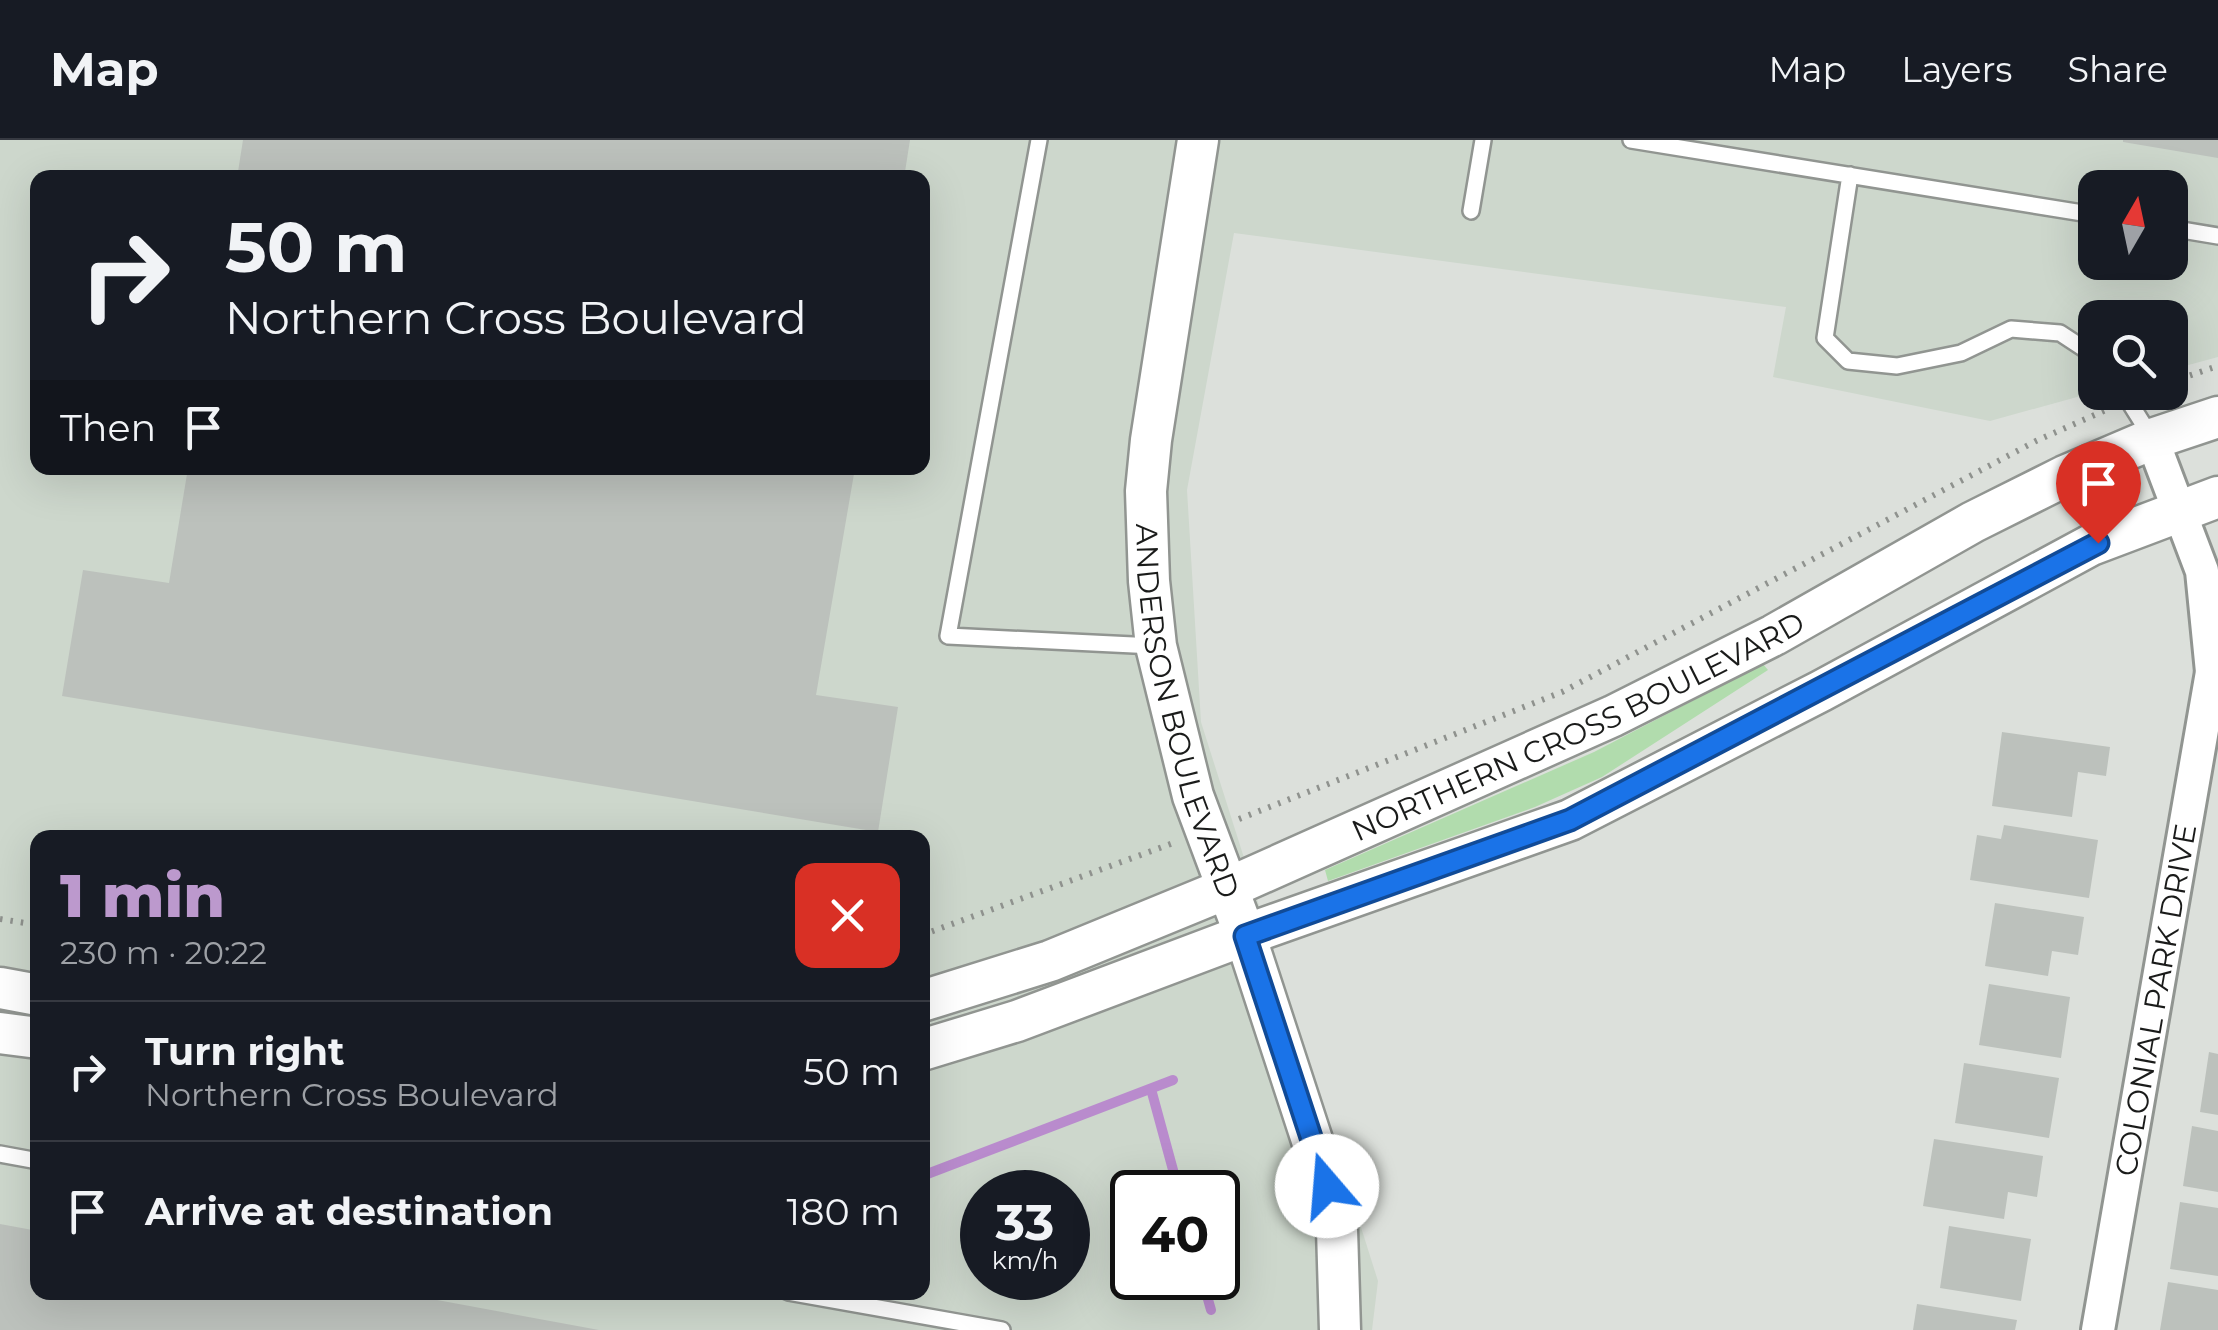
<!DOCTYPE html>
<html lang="en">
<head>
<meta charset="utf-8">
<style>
  :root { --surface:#171b24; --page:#20242c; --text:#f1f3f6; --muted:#9ea1a6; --line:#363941; --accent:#bc99cd }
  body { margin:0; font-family:Montserrat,sans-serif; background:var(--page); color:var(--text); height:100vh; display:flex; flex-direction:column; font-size:38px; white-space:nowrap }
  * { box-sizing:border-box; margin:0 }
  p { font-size:32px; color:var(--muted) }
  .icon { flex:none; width:55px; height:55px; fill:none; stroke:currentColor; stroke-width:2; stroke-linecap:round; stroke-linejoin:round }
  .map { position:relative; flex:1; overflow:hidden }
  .side { position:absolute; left:30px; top:690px; width:900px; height:470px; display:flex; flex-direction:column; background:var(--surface); border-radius:20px; box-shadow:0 10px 40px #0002 }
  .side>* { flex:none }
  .top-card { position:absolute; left:30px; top:30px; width:900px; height:305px; border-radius:20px; box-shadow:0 10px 40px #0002; background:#171b24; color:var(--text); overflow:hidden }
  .needle { width:65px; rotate:9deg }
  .buttons { position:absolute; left:2078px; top:30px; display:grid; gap:20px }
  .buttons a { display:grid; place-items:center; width:110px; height:110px; border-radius:20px; background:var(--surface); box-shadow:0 10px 40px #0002; font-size:50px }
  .speed { position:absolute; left:960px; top:1030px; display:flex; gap:20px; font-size:50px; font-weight:700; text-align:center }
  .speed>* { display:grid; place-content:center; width:130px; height:130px; border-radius:50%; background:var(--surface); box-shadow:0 10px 40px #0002; line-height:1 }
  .speed small { font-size:25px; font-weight:400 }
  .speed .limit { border:5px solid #111; border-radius:15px; background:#fff; color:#111 }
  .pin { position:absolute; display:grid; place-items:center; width:85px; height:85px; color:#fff; margin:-102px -42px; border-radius:50% 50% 50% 0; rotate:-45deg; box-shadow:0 0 10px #0007 }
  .pin .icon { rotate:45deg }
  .me { position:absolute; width:110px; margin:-55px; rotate:342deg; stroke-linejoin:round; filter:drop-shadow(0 0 8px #0008) }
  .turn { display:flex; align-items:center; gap:35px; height:210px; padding:0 30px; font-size:45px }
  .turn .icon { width:130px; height:130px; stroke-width:2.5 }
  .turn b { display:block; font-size:70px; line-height:85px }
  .then { display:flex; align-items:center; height:95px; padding:0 30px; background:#0003; gap:20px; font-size:38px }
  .round { display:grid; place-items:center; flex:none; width:105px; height:105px; border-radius:20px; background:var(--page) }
  .overview { display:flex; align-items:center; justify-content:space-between; height:170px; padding:0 30px }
  h1 { font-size:60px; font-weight:800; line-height:75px; color:var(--accent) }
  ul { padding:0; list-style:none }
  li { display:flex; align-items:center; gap:30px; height:140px; padding:0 30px; border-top:2px solid var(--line) }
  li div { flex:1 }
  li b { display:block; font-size:38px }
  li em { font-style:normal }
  header { display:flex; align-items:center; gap:60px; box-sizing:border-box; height:140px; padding:0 50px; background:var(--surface); border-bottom:2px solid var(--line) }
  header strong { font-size:48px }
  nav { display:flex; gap:55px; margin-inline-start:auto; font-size:35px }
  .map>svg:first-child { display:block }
</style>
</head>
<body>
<header>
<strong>Map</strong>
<nav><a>Map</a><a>Layers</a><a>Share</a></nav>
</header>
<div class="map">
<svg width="2218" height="1190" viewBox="0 0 2218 1190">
  <rect width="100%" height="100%" fill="#dce0db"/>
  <path fill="#cdd7cc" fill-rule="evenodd" d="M 0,0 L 2218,0 L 2218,217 L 2170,230 L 2170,178 L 2095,178 L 2095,252 L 1990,281 L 1773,237 L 1786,167 L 1234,93 L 1187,350 L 1201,582 L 1378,1141 L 1372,1190 L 0,1190 ZM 38,38 L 922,38 L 922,328 L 38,328 ZM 2095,48 L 2170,48 L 2170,122 L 2095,122 ZM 38,698 L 922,698 L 922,1152 L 38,1152 ZM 982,1052 L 1068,1052 L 1068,1138 L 982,1138 ZM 1132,1052 L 1218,1052 L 1218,1138 L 1132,1138 Z"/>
  <path fill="#b1dcad" d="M 1763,524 L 1768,530 L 1602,637 L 1535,667 L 1328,741 L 1325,730 L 1594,612 Z"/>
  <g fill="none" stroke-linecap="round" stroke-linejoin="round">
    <path stroke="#b98bcd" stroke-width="10" d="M 1151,949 L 1179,1052
      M 922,1036 L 1173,940
      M 1202,1138 L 1211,1170"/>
  </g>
  <path fill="#bcc1bc" d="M 243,0 L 910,0 L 904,38 L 237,38 Z
    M 2123,0 L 2218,0 L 2218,18 L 2123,2 Z
    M 188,328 L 855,328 L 816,555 L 898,567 L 878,692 L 62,556 L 83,430 L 169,443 Z
    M 2002,592 L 2110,607 L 2106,636 L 2078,632 L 2072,677 L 1992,666 Z
    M 2004,685 L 2098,700 L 2089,758 L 1970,740 L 1977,695 L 2001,699 Z
    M 1995,763 L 2084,777 L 2078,815 L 2052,811 L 2048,836 L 1985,826 Z
    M 1989,844 L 2070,857 L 2061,918 L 1979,905 Z
    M 2209,912 L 2218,914 L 2218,975 L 2200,972 Z
    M 1964,923 L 2059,938 L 2049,998 L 1955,983 Z
    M 2192,986 L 2218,991 L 2218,1052 L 2183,1046 Z
    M 1934,999 L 2043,1016 L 2037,1057 L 2008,1052 L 2004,1079 L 1923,1066 Z
    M 2180,1062 L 2218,1068 L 2218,1136 L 2170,1129 Z
    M 0,1084 L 38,1091 L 38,1152 L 394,1152 L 599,1190 L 0,1190 Z
    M 1949,1086 L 2031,1099 L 2021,1161 L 1940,1148 Z
    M 2168,1142 L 2218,1150 L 2218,1190 L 2160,1190 Z
    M 1917,1164 L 2017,1180 L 2015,1190 L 1913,1190 Z"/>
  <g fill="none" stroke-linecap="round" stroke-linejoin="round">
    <defs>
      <path id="service" d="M 1039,0 L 948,496 L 1154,506
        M 1631,0 L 2095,75
        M 1850,35 L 1825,198 L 1848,221 L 1897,226 L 1961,213 L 2011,189 L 2060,193 L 2095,216
        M 1471,71 L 1483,0
        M 2170,88 L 2218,96
        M 2123,252 L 2150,295
        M 0,1014 L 38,1021
        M 788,1152 L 1002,1190"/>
      <g id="minor">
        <path d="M 2152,299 L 2202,431 L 2212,532 L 2218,533"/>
        <path id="s1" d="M 2098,1190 L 2212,532"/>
      </g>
      <g id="tertiary">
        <path id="s2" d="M 1198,0 L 1151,300 L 1146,351 L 1149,441 L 1156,506 L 1193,656 L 1245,795 L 1327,1046 L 1337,1089 L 1340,1190"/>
        <path d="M 0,848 L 38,855"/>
        <path id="s3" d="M 922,861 L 1050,821 L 1228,748 L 1613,576 L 1774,495 L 1973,382 L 2065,336 L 2152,299 L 2218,277"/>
        <path d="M 0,893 L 38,898"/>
        <path d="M 922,910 L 1017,881 L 1245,795 L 1570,680 L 1821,551 L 2091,405 L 2218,357"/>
      </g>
    </defs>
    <use href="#service" stroke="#919591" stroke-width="20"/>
    <use href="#minor" stroke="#919591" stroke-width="38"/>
    <use href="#tertiary" stroke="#919591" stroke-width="45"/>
    <path stroke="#8f928e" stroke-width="6" stroke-dasharray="2.5 8" stroke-linecap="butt" d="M 2170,242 L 2218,226
      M 1239,679 L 1562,552 L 2036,301 L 2108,269
      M 0,779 L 38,785
      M 922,795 L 1176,702"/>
    <use href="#service" stroke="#fff" stroke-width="15"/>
    <use href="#minor" stroke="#fff" stroke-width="32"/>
    <use href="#tertiary" stroke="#fff" stroke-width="40"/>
  </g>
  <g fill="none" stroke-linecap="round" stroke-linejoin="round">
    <defs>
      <path id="route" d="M 1327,1046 L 1245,796 L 1570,680 L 2098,403"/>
    </defs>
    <use href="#route" stroke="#114b97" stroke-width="25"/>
    <use href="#route" stroke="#1a73e8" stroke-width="18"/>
  </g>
  <g text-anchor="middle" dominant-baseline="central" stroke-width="8" stroke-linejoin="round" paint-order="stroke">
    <g font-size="30" fill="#1a1b1a" stroke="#dce0db">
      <text stroke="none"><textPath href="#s2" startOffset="580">ANDERSON BOULEVARD</textPath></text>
      <text stroke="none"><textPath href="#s3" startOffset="712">NORTHERN CROSS BOULEVARD</textPath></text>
      <text stroke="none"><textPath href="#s1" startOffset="335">COLONIAL PARK DRIVE</textPath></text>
    </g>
  </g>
</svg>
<div class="buttons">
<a><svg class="needle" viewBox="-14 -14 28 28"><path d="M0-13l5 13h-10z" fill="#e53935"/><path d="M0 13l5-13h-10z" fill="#9ea1a6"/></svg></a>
<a><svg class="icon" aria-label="search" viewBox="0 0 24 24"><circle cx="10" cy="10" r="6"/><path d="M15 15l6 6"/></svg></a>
</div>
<div class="speed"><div>33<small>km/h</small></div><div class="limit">40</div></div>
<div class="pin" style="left:2098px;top:403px;background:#d93025"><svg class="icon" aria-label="arrive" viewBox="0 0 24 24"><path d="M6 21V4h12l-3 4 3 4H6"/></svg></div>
<svg class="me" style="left:1327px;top:1046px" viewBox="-20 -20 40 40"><circle r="19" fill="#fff"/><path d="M0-13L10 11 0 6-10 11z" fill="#1a73e8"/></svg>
<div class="top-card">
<div class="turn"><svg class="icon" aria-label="right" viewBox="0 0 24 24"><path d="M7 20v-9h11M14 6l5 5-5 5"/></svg><div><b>50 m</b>Northern Cross Boulevard</div></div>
<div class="then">Then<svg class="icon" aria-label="arrive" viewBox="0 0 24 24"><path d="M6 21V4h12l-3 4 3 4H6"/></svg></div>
</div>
<section class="side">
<div class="overview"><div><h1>1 min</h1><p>230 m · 20:22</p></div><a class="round" style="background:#d93025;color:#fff"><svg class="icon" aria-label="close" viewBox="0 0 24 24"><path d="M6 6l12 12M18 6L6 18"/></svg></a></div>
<ul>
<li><svg class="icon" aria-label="right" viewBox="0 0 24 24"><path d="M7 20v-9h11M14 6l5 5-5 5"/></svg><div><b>Turn right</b><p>Northern Cross Boulevard</p></div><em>50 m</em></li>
<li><svg class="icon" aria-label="arrive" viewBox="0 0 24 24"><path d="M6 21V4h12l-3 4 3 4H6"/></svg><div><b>Arrive at destination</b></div><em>180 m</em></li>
</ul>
</section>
</div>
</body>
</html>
